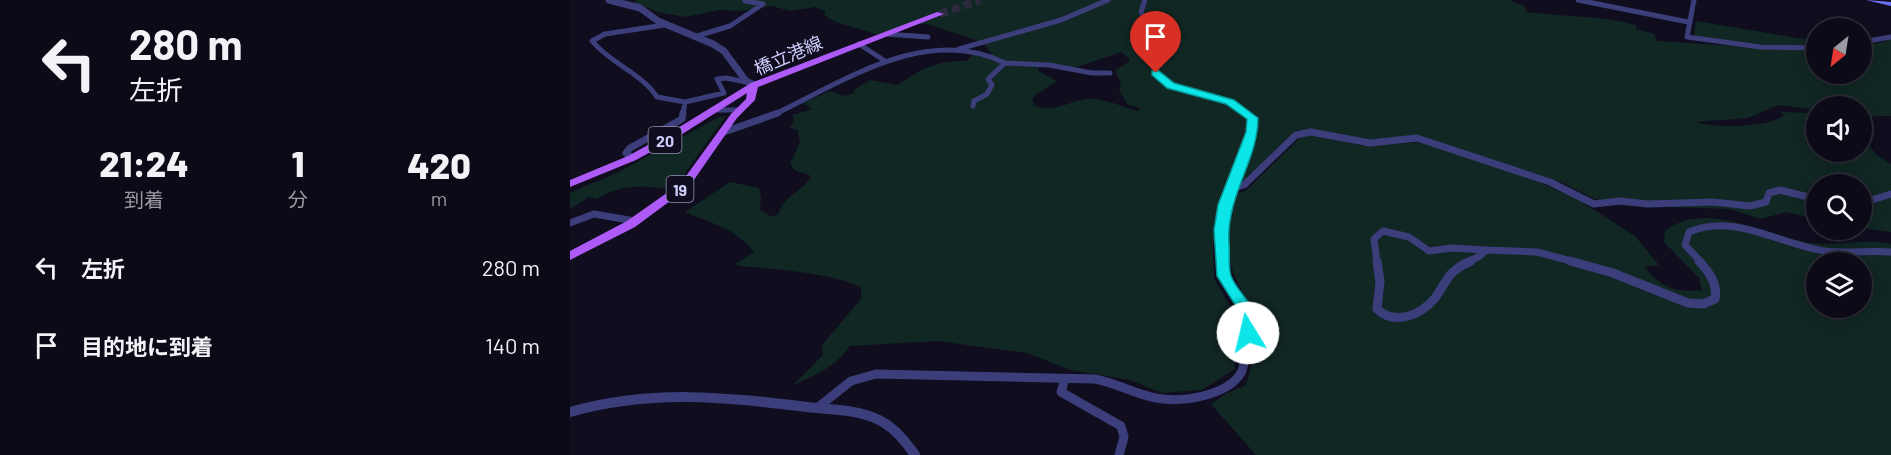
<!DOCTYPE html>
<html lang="ja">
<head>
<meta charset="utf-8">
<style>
  :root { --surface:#0b0a16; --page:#191823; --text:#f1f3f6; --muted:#9a9aa1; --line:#2b2b35 }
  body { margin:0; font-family:Barlow,"Noto Sans JP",sans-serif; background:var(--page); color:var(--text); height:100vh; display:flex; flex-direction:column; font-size:22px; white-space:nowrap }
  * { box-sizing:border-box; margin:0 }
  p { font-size:20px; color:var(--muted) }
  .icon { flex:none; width:33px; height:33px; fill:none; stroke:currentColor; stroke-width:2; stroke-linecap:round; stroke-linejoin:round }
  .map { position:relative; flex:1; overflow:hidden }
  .side { display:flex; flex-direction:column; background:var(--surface); width:570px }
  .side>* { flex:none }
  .hud { background:#0b0a16; color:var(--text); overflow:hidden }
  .needle { width:39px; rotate:210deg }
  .buttons { position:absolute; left:1236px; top:18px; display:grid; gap:12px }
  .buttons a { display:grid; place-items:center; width:66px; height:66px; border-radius:50%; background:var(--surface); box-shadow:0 3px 15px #0003,0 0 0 2px var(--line); font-size:30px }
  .pin { position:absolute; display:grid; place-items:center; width:51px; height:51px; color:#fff; margin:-62px -26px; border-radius:50% 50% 50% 0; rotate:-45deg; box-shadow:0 0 6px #0007 }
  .pin .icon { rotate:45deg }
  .me { position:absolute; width:66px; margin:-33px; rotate:351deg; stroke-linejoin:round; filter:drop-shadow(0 0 4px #0008) }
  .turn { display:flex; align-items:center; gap:21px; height:126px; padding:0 30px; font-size:27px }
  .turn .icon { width:78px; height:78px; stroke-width:2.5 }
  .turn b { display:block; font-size:42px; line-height:51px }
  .eta { display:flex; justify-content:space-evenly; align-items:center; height:102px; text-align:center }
  .eta b { font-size:36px; font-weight:800; line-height:42px }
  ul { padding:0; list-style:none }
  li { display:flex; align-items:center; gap:18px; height:78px; padding:0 30px }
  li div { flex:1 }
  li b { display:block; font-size:22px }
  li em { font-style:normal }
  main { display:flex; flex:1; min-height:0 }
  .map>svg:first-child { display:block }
</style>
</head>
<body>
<main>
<section class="side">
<div class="hud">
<div class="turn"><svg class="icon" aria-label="left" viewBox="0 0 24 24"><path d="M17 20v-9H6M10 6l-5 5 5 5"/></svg><div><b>280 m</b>左折</div></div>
</div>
<div class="eta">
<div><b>21:24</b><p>到着</p></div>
<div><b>1</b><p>分</p></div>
<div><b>420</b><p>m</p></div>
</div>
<ul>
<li><svg class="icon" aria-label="left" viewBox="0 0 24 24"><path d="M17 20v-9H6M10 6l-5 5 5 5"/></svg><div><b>左折</b></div><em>280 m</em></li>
<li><svg class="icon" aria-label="arrive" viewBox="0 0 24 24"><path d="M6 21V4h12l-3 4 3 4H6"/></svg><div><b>目的地に到着</b></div><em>140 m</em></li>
</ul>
</section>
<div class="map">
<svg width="1321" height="455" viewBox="0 0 1321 455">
  <rect width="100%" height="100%" fill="#0f0d1e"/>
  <path fill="#112724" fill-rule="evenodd" d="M 67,0 L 940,0 L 956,7 L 956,12 C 993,17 1029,15 1066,25 L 1066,29 L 1084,34 L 1087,41 L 1246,51 L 1246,74 L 1292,74 L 1292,46 L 1321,40 L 1321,116 L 1292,116 L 1292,106 L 1246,106 L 1246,110 L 1208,105 L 1178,118 L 1126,122 C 1140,128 1202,128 1214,115 L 1210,112 L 1246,113 L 1246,152 L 1292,152 L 1292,138 L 1307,155 L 1321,164 L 1321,232 L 1292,228 L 1292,184 L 1246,184 L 1246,219 L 1216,212 L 1191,219 L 1159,209 L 1037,205 L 991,182 L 865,141 L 782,139 L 764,133 L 727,130 L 671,183 L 656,191 L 650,204 L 643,246 L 644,278 L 662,310 L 665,369 L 632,390 L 592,393 L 560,380 L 500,370 L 457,353 L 367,341 L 280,346 C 266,367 245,375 223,385 L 253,355 L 252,345 L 291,299 L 291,288 C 274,276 215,270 193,268 C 183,266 173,268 165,264 L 184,252 C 162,226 144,225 115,212 L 160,182 L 189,188 L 191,197 L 190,210 L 202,217 L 209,213 C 214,195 233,192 241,176 L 224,170 L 220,163 L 230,143 L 228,130 L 219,128 L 224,122 L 223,115 L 242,109 L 233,103 L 260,91 L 275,96 L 283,93 L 285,89 L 300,80 L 328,85 C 350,69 368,60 397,61 L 403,54 L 437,64 L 469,66 L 468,71 L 487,81 L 467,94 L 462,99 L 464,105 C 482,114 499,101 517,99 C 531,97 554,107 567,111 L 571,108 L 558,105 L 549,90 L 551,83 L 545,70 L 559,62 L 559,58 L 551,52 L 504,68 L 436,61 L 422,55 L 415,45 L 403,39 L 357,24 L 338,24 L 309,35 L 266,22 L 254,15 L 256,12 L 245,7 L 220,11 L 202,6 L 171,11 L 149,10 L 116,17 L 87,12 L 63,2 Z
    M 1126,21 L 1246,41 L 1246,46 L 1191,44 L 1124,37 Z
    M 156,116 L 110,180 L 99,189 C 69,185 53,184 27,199 L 19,197 L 0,209 L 0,193 L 49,172 L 149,117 Z
    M 742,134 L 793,146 L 850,142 L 967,181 L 1007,199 L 1065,236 L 1089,265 L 1074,267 C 1091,287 1106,293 1132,290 L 1129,278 L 1094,242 L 1095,231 C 1137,198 1196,237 1242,243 C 1269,246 1295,238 1321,244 L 1321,455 L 686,455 L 641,404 L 657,393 L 676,385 L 683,358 L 687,313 C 655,271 652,245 665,194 L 675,191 L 731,137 ZM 1246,262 L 1292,262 L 1292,308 L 1246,308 Z"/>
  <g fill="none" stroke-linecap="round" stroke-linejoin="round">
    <path stroke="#2c2a3f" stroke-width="8" stroke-dasharray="8 4.5" stroke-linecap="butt" d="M 370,14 L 410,0"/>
    <path stroke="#3b3e7a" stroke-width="5" d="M 575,0 L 571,12 L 586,47 L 581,64 C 606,103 647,87 678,114
      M 1008,0 L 1118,22
      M 1124,0 L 1117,37 L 1191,47 L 1246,48
      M 95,25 L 35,34 L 22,41 C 41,64 70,72 87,97 L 115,102 L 113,114
      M 316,34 L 358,37
      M 127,36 L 160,26 L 193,4 L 175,1
      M 1292,42 L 1321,37
      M 289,44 L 315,61
      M 389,49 L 491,20 L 538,0
      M 435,63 L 479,65 L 522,73 L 540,73
      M 115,102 L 154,93 L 147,79 L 156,78 L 181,83
      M 143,110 L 169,110
      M 205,114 C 274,81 357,24 435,63 L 418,79 L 422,85 L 417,94 L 404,101 L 403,106"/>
    <path stroke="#3b3e7a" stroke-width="7" d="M 154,132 L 208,113
      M 62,158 L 56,153 L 60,148 L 112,119 L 113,113
      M 660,189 L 674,185 L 726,135 L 741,132 L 800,143 L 847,138 L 980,182 L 1024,204 L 1050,201 L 1078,204 L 1143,202 L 1180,206 L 1196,202 L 1199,193 L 1210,190 L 1246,199
      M 1292,203 L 1321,194
      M 0,223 L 24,214 L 65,221
      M 916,250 L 967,252 L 1005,262
      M 653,262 C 652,243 651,226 655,207 C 661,177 682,149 682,118 L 676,113
      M 807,262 L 804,239 L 813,231 L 839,237 L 859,251 L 881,248 L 916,250
      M 897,262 L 910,256 L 916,250
      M 1131,262 L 1115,245 L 1119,232 C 1163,212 1211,245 1255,251 C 1277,254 1299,250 1321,252"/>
    <path stroke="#3b3e7a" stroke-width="9" d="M 807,261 L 810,282 L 807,309 C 825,326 851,315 865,298 C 871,290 875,281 881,274 C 887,267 894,264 901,261
      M 1000,261 L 1043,273 L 1118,303 L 1133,304 L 1145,299 C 1148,284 1139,272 1129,261
      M 495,379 L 491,392 L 551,426 L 554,437 L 549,455
      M 247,408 L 281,381 L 306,374 L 525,379 C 546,383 565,394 586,398 C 611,403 657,396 671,373 C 674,368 674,361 674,355 C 676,345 681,329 679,319 C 674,298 655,290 653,261"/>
    <path stroke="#3b3e7a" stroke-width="7" d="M 39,0 L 70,8 L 88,21 L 143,44 L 154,51 L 176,81 L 184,85"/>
    <path stroke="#3b3e7a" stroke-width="10" d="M 0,412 C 83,389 153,397 237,407 C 261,410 287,409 309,420 C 325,428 335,441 345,455"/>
    <path fill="#6a73f6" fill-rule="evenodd" d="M 1296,0 L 1321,2 L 1321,6 Z"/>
    <path fill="#ad5af6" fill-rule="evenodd" d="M 367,12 L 374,14 L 188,87 L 185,100 L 167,118 L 119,187 L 65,227 L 0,260 L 0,251 L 57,221 L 111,183 L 161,114 L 176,99 L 177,93 L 106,138 L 66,160 L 0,187 L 0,180 L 58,156 L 98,134 L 181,83 Z"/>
  </g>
  <path fill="#0de6e8" stroke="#089697" stroke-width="1.5" d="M 582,71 L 589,71 L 604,83 L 664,100 L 688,118 C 688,161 656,195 659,243 C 660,253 658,266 661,276 C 669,297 697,312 684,337 L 672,337 L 671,314 L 647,276 L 644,230 L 648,205 L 676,132 L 677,119 L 656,104 L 597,88 L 582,75 Z"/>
  <g text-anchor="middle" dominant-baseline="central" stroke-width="6" stroke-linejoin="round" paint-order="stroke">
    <g fill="#0f0d1e" stroke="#9593b9" stroke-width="1.5">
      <rect x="78.5" y="127" width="33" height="26" rx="4.5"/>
      <rect x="96.5" y="176" width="27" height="26" rx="4.5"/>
    </g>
    <g font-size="16" font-weight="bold" fill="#cecdfc">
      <text x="95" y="140">20</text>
      <text x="110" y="189">19</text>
    </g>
    <g font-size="18" fill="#cecdfc" stroke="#0f0d1e">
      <text transform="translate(218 55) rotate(-23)">橋立港線</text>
    </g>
  </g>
</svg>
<div class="buttons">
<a><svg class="needle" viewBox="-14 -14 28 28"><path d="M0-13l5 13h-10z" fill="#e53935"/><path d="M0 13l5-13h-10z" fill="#9a9aa1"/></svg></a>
<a><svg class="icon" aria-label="sound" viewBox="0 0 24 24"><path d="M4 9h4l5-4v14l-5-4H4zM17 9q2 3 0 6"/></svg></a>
<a><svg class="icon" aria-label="search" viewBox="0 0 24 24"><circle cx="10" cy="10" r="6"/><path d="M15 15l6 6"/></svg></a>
<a><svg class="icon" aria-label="layers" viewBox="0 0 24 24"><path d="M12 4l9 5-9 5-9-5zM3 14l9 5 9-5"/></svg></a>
</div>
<div class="pin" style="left:586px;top:73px;background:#d93025"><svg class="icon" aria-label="arrive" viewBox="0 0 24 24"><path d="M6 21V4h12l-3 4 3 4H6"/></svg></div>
<svg class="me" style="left:678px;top:333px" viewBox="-20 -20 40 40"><circle r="19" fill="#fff"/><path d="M0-13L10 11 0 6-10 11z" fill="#0de6e8"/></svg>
</div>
</main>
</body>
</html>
